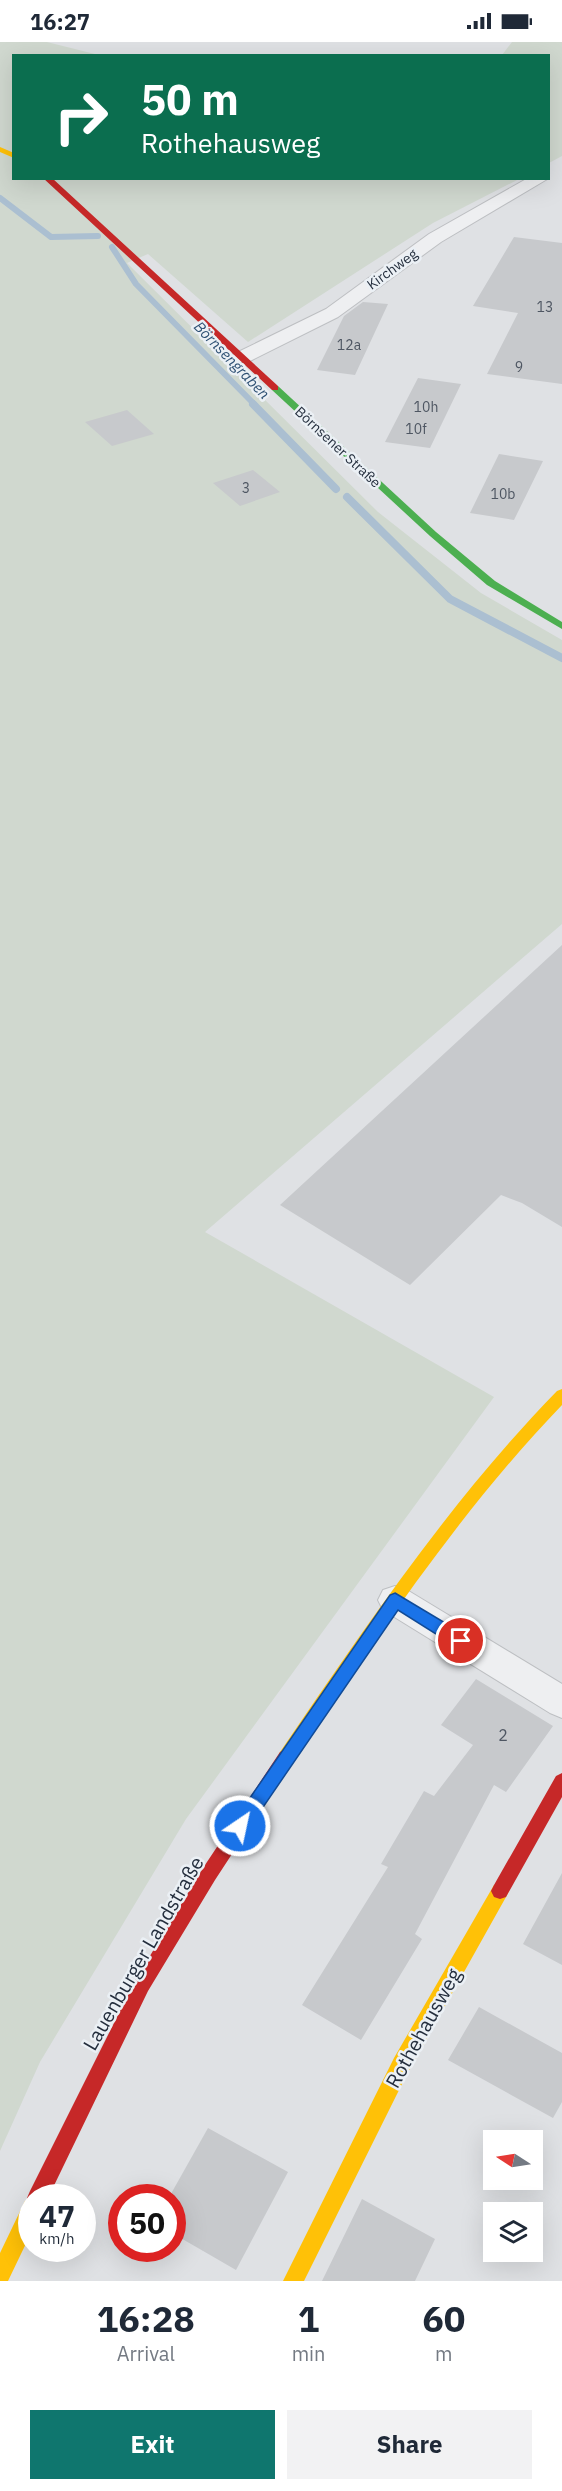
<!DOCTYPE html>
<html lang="en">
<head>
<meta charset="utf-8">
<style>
  :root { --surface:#fff; --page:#f2f2f3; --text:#1f2937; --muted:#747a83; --accent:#0f766e }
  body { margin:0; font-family:"IBM Plex Sans",sans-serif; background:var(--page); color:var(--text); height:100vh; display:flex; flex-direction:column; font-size:22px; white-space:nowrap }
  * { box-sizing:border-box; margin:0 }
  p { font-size:20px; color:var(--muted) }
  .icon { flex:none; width:33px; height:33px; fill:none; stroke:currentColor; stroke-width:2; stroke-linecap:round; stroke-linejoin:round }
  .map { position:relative; height:2239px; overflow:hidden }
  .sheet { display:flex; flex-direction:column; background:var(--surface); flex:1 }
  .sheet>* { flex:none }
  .banner { position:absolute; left:12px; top:12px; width:538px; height:126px; border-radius:0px; box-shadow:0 6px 24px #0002; background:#0b6e4f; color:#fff; overflow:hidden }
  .needle { width:39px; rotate:282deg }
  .buttons { position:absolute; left:483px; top:2088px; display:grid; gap:12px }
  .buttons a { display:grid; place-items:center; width:60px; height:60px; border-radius:0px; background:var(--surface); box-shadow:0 6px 24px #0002; font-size:30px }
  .speed { position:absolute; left:18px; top:2142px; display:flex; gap:12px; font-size:30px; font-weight:700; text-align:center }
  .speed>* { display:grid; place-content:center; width:78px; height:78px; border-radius:50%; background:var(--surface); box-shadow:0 6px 24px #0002; line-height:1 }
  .speed small { font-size:15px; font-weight:400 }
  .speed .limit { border:9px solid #d22; background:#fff; color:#111 }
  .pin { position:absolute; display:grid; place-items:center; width:51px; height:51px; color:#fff; margin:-26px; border:3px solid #fff; border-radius:50%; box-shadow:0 2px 6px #0007 }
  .me { position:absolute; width:66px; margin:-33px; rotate:34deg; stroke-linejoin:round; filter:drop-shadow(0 0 4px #0008) }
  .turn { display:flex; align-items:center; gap:21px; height:126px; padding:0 30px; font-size:27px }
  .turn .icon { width:78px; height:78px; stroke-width:2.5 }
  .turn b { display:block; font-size:42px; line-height:51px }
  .eta { display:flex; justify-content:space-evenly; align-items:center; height:102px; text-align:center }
  .eta b { font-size:36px; font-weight:700; line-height:42px }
  .action { display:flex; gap:12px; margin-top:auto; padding:12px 30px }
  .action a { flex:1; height:69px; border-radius:0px; background:var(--accent); color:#fff; font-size:24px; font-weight:700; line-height:69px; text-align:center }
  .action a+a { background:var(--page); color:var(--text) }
  .status { display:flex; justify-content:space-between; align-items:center; height:42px; padding:0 30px; background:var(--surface); direction:ltr }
  .status svg { height:16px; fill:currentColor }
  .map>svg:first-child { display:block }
</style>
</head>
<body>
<div class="status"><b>16:27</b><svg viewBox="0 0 49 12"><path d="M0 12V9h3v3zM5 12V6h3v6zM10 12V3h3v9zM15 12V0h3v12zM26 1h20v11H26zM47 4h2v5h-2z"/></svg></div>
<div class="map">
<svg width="562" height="2239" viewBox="0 0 562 2239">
  <rect width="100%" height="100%" fill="#dfe1e4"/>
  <path fill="#d0d8cf" d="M 0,0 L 47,0 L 99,13 L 14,14 L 14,136 L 519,137 L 433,181 L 248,300 L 148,212 L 127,221 L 378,470 L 481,551 L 562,598 L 562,882 L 205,1190 L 494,1355 L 186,1777 L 40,2020 L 0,2109 Z
    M 512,0 L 562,0 L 562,114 L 549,121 L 549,14 L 502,13 Z"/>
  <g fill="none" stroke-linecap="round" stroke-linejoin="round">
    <path stroke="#abbfd1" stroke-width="6" d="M 0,156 L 51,195 L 98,194
      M 112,205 L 136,242 L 255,363"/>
    <path stroke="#abbfd1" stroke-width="8" d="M 253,362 L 336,447
      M 347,455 L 450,557 L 562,616"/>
  </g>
  <path fill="#c7c9cc" d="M 514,195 L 562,201 L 562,342 L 487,332 L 518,271 L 473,264 Z
    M 363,260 L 388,262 L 355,333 L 317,328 L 344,274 Z
    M 418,336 L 461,342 L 430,406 L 385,400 Z
    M 127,368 L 154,392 L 112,404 L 85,380 Z
    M 499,412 L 543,419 L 514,478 L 470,471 Z
    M 253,428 L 280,450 L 240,464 L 213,441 Z
    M 562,903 L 562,1185 L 522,1161 L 501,1153 L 410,1243 L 280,1163 Z
    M 476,1637 L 553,1684 L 506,1750 L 494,1743 L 415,1892 L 422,1897 L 361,1998 L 302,1963 L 388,1825 L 381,1822 L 424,1749 L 434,1754 L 473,1703 L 441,1683 Z
    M 562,1831 L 562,1923 L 523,1902 Z
    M 479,1965 L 562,2011 L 562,2060 L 553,2076 L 448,2018 Z
    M 208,2086 L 288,2130 L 236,2228 L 172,2191 L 172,2150 Z
    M 362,2157 L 435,2197 L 415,2239 L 322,2239 Z"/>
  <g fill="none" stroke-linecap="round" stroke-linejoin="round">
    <defs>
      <path id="street" d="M 528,136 L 549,136 L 441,200 L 338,275 L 248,320 L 234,320 L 232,316 L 234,312 L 326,267 L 429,192 Z
        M 395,1544 L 407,1548 L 562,1642 L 562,1676 L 550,1671 L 383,1568 L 378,1558 L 383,1548 Z"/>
    </defs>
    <use href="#street" stroke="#bdbfc2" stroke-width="2"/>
    <use href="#street" fill="#eeeff1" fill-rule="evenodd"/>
    <path fill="#4caf50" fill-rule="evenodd" d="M 272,344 L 278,344 L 436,490 L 495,539 L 562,580 L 562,587 L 487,543 L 430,494 L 272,348 Z"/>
    <path fill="#ffc107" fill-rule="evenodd" d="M 0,105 L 14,111 L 14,116 L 0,110 Z
      M 562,1347 L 562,1363 C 458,1471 376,1596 292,1720 L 286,1723 L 280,1720 L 278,1715 L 280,1710 C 366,1584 450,1459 557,1349 Z
      M 500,1841 L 506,1843 L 509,1849 L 506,1855 L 408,2030 L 304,2239 L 283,2239 L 394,2016 L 494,1843 Z
      M 32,2156 L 32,2189 L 8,2239 L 0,2239 L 0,2211 L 25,2159 Z"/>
    <path fill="#c62828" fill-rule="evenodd" d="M 43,136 L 52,136 L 278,344 L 278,348 L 272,348 Z
      M 286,1707 L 292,1710 L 294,1715 L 292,1720 L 215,1838 L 148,1949 L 48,2156 L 32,2156 L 30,2163 L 27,2156 L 30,2149 L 136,1937 L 203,1826 L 280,1710 Z
      M 562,1731 L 562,1755 L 506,1855 L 500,1857 L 494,1855 L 491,1849 L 494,1843 L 556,1734 Z"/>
  </g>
  <path fill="#1a73e8" stroke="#114b97" stroke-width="1.5" d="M 395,1551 L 467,1594 L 469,1599 L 467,1604 L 455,1604 L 398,1568 L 246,1790 L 240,1793 L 234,1790 L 231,1784 L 234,1779 L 390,1553 Z"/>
  <g text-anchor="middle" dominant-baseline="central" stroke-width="5" stroke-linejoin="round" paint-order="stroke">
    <g font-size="14" fill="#252f3e" stroke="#ebf0f5">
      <text transform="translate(392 227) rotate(-36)">Kirchweg</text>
      <text transform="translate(338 405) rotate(43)">Börnsener Straße</text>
    </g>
    <g font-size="14" fill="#4e5662">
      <text x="545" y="265">13</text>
      <text x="349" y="303">12a</text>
      <text x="519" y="325">9</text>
      <text x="426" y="365">10h</text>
      <text x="416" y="387">10f</text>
      <text x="246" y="446">3</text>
      <text x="503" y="452">10b</text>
    </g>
    <g font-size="15" font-style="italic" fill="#2e5073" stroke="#ebf0f5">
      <text transform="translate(232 318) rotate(46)">Börnsengraben</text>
    </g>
    <g font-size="16" fill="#4e5662">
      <text x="503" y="1693">2</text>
    </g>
    <g font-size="20" fill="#252f3e" stroke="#ebf0f5">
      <text transform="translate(143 1911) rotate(-60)">Lauenburger Landstraße</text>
      <text transform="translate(423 1986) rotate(-61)">Rothehausweg</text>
    </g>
  </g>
</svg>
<div class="buttons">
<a><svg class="needle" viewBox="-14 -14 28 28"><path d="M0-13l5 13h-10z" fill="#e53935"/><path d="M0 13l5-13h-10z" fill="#747a83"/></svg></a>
<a><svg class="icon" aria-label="layers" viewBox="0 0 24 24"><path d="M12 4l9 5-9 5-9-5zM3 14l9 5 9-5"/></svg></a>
</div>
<div class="speed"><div>47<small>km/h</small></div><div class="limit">50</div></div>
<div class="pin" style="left:461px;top:1599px;background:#d93025"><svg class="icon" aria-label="arrive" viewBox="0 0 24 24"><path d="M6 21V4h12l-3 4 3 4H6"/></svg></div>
<svg class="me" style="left:240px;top:1784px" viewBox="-20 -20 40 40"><circle r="17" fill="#1a73e8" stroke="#fff" stroke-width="3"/><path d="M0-11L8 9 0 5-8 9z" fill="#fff"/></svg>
<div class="banner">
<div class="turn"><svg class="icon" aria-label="right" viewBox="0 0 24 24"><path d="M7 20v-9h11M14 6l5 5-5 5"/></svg><div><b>50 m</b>Rothehausweg</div></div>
</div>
</div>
<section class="sheet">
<div class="eta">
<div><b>16:28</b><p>Arrival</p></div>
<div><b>1</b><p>min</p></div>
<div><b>60</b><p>m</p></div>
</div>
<div class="action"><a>Exit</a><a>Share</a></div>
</section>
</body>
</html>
